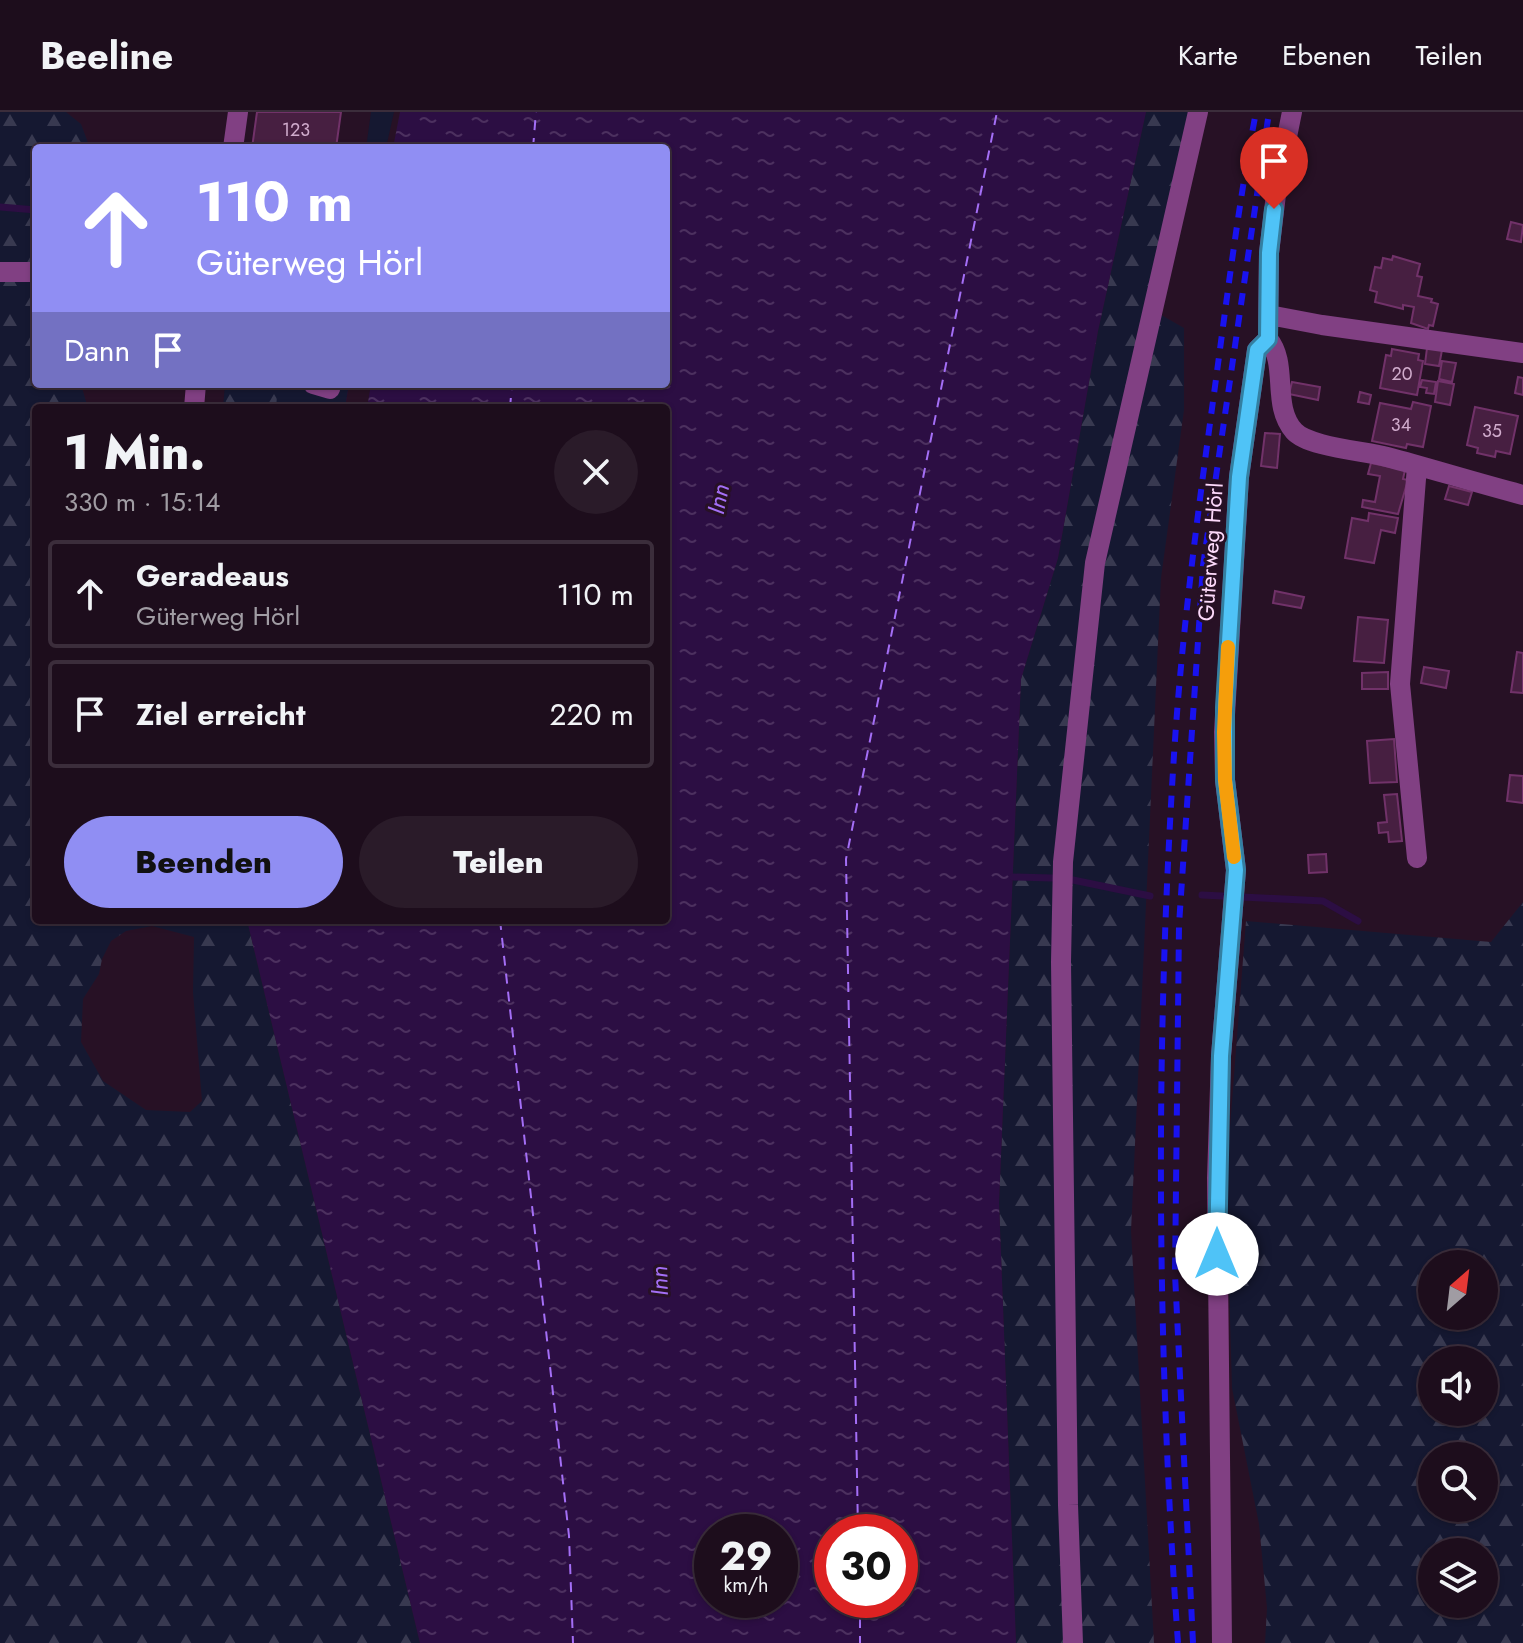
<!DOCTYPE html>
<html lang="de">
<head>
<meta charset="utf-8">
<style>
  :root { --surface:#1d0d1c; --page:#2a1b29; --text:#f1f3f6; --muted:#a09ca3; --line:#3b2d3b; --accent:#908ef3 }
  body { margin:0; font-family:Jost,sans-serif; background:var(--page); color:var(--text); height:100vh; display:flex; flex-direction:column; font-size:30px; white-space:nowrap }
  * { box-sizing:border-box; margin:0 }
  p { font-size:26px; color:var(--muted) }
  .icon { flex:none; width:44px; height:44px; fill:none; stroke:currentColor; stroke-width:2; stroke-linecap:round; stroke-linejoin:round }
  .map { position:relative; flex:1; overflow:hidden }
  .sheet { position:absolute; left:32px; top:292px; width:638px; height:520px; display:flex; flex-direction:column; background:var(--surface); border-radius:8px; box-shadow:0 2px 6px #0004,0 0 0 2px var(--line) }
  .sheet>* { flex:none }
  .banner { position:absolute; left:32px; top:32px; width:638px; height:244px; border-radius:8px; box-shadow:0 2px 6px #0004,0 0 0 2px var(--line); background:#908ef3; color:#fff; overflow:hidden }
  .needle { width:52px; rotate:28deg }
  .controls { position:absolute; left:1418px; top:1138px; display:grid; gap:16px }
  .controls a { display:grid; place-items:center; width:80px; height:80px; border-radius:50%; background:var(--surface); box-shadow:0 2px 6px #0004,0 0 0 2px var(--line); font-size:40px }
  .speed { position:absolute; left:694px; top:1402px; display:flex; gap:16px; font-size:40px; font-weight:700; text-align:center }
  .speed>* { display:grid; place-content:center; width:104px; height:104px; border-radius:50%; background:var(--surface); box-shadow:0 2px 6px #0004,0 0 0 2px var(--line); line-height:1 }
  .speed small { font-size:20px; font-weight:400 }
  .speed .limit { border:12px solid #d22; background:#fff; color:#111 }
  .pin { position:absolute; display:grid; place-items:center; width:68px; height:68px; color:#fff; margin:-82px -34px; border-radius:50% 50% 50% 0; rotate:-45deg; box-shadow:0 0 8px #0007 }
  .pin .icon { rotate:45deg }
  .me { position:absolute; width:88px; margin:-44px; rotate:0deg; stroke-linejoin:round; filter:drop-shadow(0 0 6px #0008) }
  .turn { display:flex; align-items:center; gap:28px; height:168px; padding:0 32px; font-size:36px }
  .turn .icon { width:104px; height:104px; stroke-width:2.5 }
  .turn b { display:block; font-size:56px; line-height:68px }
  .then { display:flex; align-items:center; height:76px; padding:0 32px; background:#0003; gap:16px; font-size:30px }
  .round { display:grid; place-items:center; flex:none; width:84px; height:84px; border-radius:42px; background:var(--page) }
  .summary { display:flex; align-items:center; justify-content:space-between; height:136px; padding:0 32px }
  h1 { font-size:48px; font-weight:800; line-height:60px }
  .cta { display:flex; gap:16px; margin-top:auto; padding:16px 32px }
  .cta a { flex:1; height:92px; border-radius:48px; background:var(--accent); color:#111; font-size:32px; font-weight:800; line-height:92px; text-align:center }
  .cta a+a { background:var(--page); color:var(--text) }
  ul { padding:0; list-style:none }
  li { display:flex; align-items:center; gap:24px; height:108px; margin:0 16px 12px; padding:0 16px; border:4px solid var(--line); border-radius:8px }
  li div { flex:1 }
  li b { display:block; font-size:30px }
  li em { font-style:normal }
  header { display:flex; align-items:center; gap:48px; box-sizing:border-box; height:112px; padding:0 40px; background:var(--surface); border-bottom:2px solid var(--line) }
  header strong { font-size:38px }
  nav { display:flex; gap:44px; margin-inline-start:auto; font-size:28px }
  .map>svg:first-child { display:block }
</style>
</head>
<body>
<header>
<strong>Beeline</strong>
<nav><a>Karte</a><a>Ebenen</a><a>Teilen</a></nav>
</header>
<div class="map">
<svg width="1523" height="1531" viewBox="0 0 1523 1531">
  <defs>
    <pattern id="forest-firs" width="22" height="20" patternUnits="userSpaceOnUse" patternTransform="scale(2)"><rect width="22" height="20" fill="#151831"/><path d="M5 1l3.5 6h-7zM16 11l3.5 6h-7z" fill="#383950"/></pattern>
    <pattern id="water-ripples" width="26" height="14" patternUnits="userSpaceOnUse" patternTransform="scale(2)"><rect width="26" height="14" fill="#2c0e43"/><path d="M2 4q2-2 4 0t4 0M15 11q2-2 4 0t4 0" fill="none" stroke="#4c305f"/></pattern>
  </defs>
  <rect width="100%" height="100%" fill="#271125"/>
  <path fill="#151831" d="M 371,0 L 394,0 L 386,36 L 366,36 Z
    M 225,272 L 371,272 L 367,296 L 223,296 Z"/>
  <path fill="url(#forest-firs)" fill-rule="evenodd" d="M 0,0 L 66,0 L 81,12 L 90,36 L 36,36 L 36,272 L 81,272 L 87,293 L 106,296 L 36,296 L 36,808 L 247,808 L 420,1531 L 0,1531 ZM 152,814 L 194,825 L 193,880 L 202,989 L 190,1000 L 146,998 L 103,969 L 81,930 L 83,887 L 99,862 L 102,847 L 111,829 L 126,819 Z
    M 1146,0 L 1192,0 L 1149,196 L 1184,216 L 1184,298 L 1161,466 L 1131,1119 L 1154,1531 L 1016,1531 L 999,1091 L 1021,567 L 1058,446 L 1098,219 Z
    M 227,272 L 278,272 L 276,296 L 225,296 Z
    M 1523,790 L 1523,1531 L 1265,1531 L 1267,1496 L 1259,1412 L 1232,1276 L 1226,1067 L 1246,809 L 1491,830 ZM 1432,1152 L 1484,1152 L 1484,1204 L 1432,1204 ZM 1432,1248 L 1484,1248 L 1484,1300 L 1432,1300 ZM 1432,1344 L 1484,1344 L 1484,1396 L 1432,1396 ZM 1432,1440 L 1484,1440 L 1484,1492 L 1432,1492 Z"/>
  <path fill="url(#water-ripples)" fill-rule="evenodd" d="M 400,0 L 1146,0 L 1098,219 L 1058,446 L 1021,567 L 999,1091 L 1016,1531 L 420,1531 L 247,808 L 666,808 L 666,296 L 345,296 L 349,272 L 666,272 L 666,36 L 393,36 ZM 712,1420 L 780,1420 L 780,1488 L 712,1488 ZM 832,1420 L 900,1420 L 900,1488 L 832,1488 Z"/>
  <path fill="#271125" d="M 349,272 L 371,272 L 367,296 L 345,296 Z"/>
  <g fill="none" stroke-linecap="round" stroke-linejoin="round">
    <path stroke="#2c0e43" stroke-width="7" d="M 0,95 L 36,98
      M 1013,765 L 1052,766
      M 1073,768 L 1150,784
      M 1202,783 L 1323,789 L 1358,809"/>
    <path stroke="#a46ff6" stroke-width="2" stroke-dasharray="10 8" stroke-linecap="butt" d="M 533,36 L 536,0
      M 510,296 L 512,272
      M 500,808 L 569,1424 L 573,1531
      M 858,1420 L 846,747 L 997,0
      M 860,1488 L 860,1531"/>
  </g>
  <path fill="#471f41" stroke="#713269" stroke-width="2" d="M 257,0 L 341,0 L 336,36 L 252,36 Z
    M 1511,110 L 1523,113 L 1521,130 L 1507,127 Z
    M 1393,144 L 1420,152 L 1417,164 L 1422,165 L 1418,184 L 1432,187 L 1431,190 L 1438,192 L 1433,214 L 1429,213 L 1428,217 L 1411,211 L 1414,195 L 1403,193 L 1403,197 L 1375,190 L 1377,180 L 1370,178 L 1375,155 L 1381,156 L 1383,146 L 1392,148 Z
    M 1427,236 L 1442,238 L 1439,254 L 1425,252 Z
    M 1392,237 L 1419,242 L 1418,248 L 1423,249 L 1417,283 L 1380,276 L 1386,243 L 1391,244 Z
    M 1442,249 L 1456,251 L 1452,270 L 1439,267 Z
    M 1518,265 L 1523,266 L 1523,283 L 1515,281 Z
    M 1422,268 L 1436,270 L 1434,282 L 1426,281 L 1427,276 L 1420,275 Z
    M 1438,269 L 1454,272 L 1450,293 L 1435,290 Z
    M 1292,270 L 1320,275 L 1318,288 L 1289,282 Z
    M 1360,280 L 1371,283 L 1369,292 L 1358,290 Z
    M 1413,290 L 1431,294 L 1423,335 L 1407,332 L 1406,336 L 1372,329 L 1380,291 L 1411,297 Z
    M 1475,295 L 1518,304 L 1510,342 L 1496,339 L 1495,345 L 1477,341 L 1478,336 L 1467,333 Z
    M 1265,321 L 1280,322 L 1277,356 L 1261,354 Z
    M 1371,351 L 1405,358 L 1403,367 L 1408,368 L 1398,402 L 1362,395 L 1363,388 L 1375,390 L 1380,364 L 1368,362 Z
    M 1449,374 L 1472,380 L 1468,393 L 1445,387 Z
    M 1369,401 L 1398,406 L 1395,421 L 1381,418 L 1374,451 L 1345,446 L 1352,406 L 1368,409 Z
    M 1275,479 L 1304,485 L 1301,496 L 1273,491 Z
    M 1358,505 L 1388,508 L 1384,551 L 1354,549 Z
    M 1517,540 L 1523,541 L 1523,581 L 1511,580 Z
    M 1424,555 L 1449,559 L 1446,576 L 1421,571 Z
    M 1388,560 L 1388,577 L 1362,577 L 1362,561 Z
    M 1394,627 L 1397,670 L 1370,671 L 1367,629 Z
    M 1510,663 L 1523,664 L 1523,691 L 1507,689 Z
    M 1397,682 L 1402,729 L 1389,730 L 1388,720 L 1379,721 L 1378,711 L 1387,710 L 1384,683 Z
    M 1326,742 L 1327,760 L 1309,761 L 1308,743 Z"/>
  <g fill="none" stroke-linecap="round" stroke-linejoin="round">
    <path stroke="#814083" stroke-width="20" d="M 233,36 L 238,0
      M 0,160 L 36,160
      M 1269,203 L 1322,213 L 1523,241
      M 1268,227 C 1289,252 1271,293 1294,319 C 1308,335 1365,339 1387,345 C 1432,357 1477,371 1523,383
      M 313,272 L 330,277
      M 194,296 L 196,272
      M 1417,746 L 1400,572 L 1417,354
      M 1073,1531 L 1068,1393 L 1061,850 L 1063,750 L 1095,451 L 1198,0
      M 1222,1531 L 1217,1066 L 1221,944 L 1236,758 L 1225,668 L 1224,620 L 1239,365 L 1257,238 L 1268,227 L 1269,141 L 1277,74 L 1292,0"/>
    <path stroke="#1912f0" stroke-width="6" stroke-dasharray="12 10" stroke-linecap="butt" d="M 1178,1531 C 1157,1236 1155,939 1174,643 C 1182,517 1199,392 1216,267 C 1228,178 1239,89 1256,0
      M 1193,1531 L 1175,1162 L 1179,813 L 1203,454 L 1269,0"/>
  </g>
  <g fill="none" stroke-linecap="round" stroke-linejoin="round">
    <defs>
      <path id="route" d="M 1217,1142 L 1221,944 L 1236,758 L 1225,668 L 1225,596 L 1239,365 L 1257,238 L 1268,227 L 1269,141 L 1274,97"/>
    </defs>
    <use href="#route" stroke="#337fa1" stroke-width="20"/>
    <use href="#route" stroke="#4fc3f7" stroke-width="14"/>
    <path stroke="#f59e0b" stroke-width="14" d="M 1228,535 L 1224,620 L 1225,668 L 1234,745"/>
  </g>
  <g text-anchor="middle" dominant-baseline="central" stroke-width="6" stroke-linejoin="round" paint-order="stroke">
    <g font-size="18" fill="#d0abcc">
      <text x="296" y="18">123</text>
      <text x="1402" y="262">20</text>
      <text x="1401" y="313">34</text>
      <text x="1492" y="319">35</text>
    </g>
    <g font-size="22" fill="#fddafb" stroke="#271125">
      <text transform="translate(1210 440) rotate(-86)">Güterweg Hörl</text>
    </g>
    <g font-size="24" font-style="italic" fill="#a46ff6" stroke="#271125">
      <text transform="translate(718 387) rotate(-79)">Inn</text>
      <text transform="translate(659 1169) rotate(-92)">Inn</text>
    </g>
  </g>
</svg>
<div class="controls">
<a><svg class="needle" viewBox="-14 -14 28 28"><path d="M0-13l5 13h-10z" fill="#e53935"/><path d="M0 13l5-13h-10z" fill="#a09ca3"/></svg></a>
<a><svg class="icon" aria-label="sound" viewBox="0 0 24 24"><path d="M4 9h4l5-4v14l-5-4H4zM17 9q2 3 0 6"/></svg></a>
<a><svg class="icon" aria-label="search" viewBox="0 0 24 24"><circle cx="10" cy="10" r="6"/><path d="M15 15l6 6"/></svg></a>
<a><svg class="icon" aria-label="layers" viewBox="0 0 24 24"><path d="M12 4l9 5-9 5-9-5zM3 14l9 5 9-5"/></svg></a>
</div>
<div class="speed"><div>29<small>km/h</small></div><div class="limit">30</div></div>
<div class="pin" style="left:1274px;top:97px;background:#d93025"><svg class="icon" aria-label="arrive" viewBox="0 0 24 24"><path d="M6 21V4h12l-3 4 3 4H6"/></svg></div>
<svg class="me" style="left:1217px;top:1142px" viewBox="-20 -20 40 40"><circle r="19" fill="#fff"/><path d="M0-13L10 11 0 6-10 11z" fill="#4fc3f7"/></svg>
<div class="banner">
<div class="turn"><svg class="icon" aria-label="ahead" viewBox="0 0 24 24"><path d="M12 20V5M6 11l6-6 6 6"/></svg><div><b>110 m</b>Güterweg Hörl</div></div>
<div class="then">Dann<svg class="icon" aria-label="arrive" viewBox="0 0 24 24"><path d="M6 21V4h12l-3 4 3 4H6"/></svg></div>
</div>
<section class="sheet">
<div class="summary"><div><h1>1 Min.</h1><p>330 m · 15:14</p></div><a class="round"><svg class="icon" aria-label="close" viewBox="0 0 24 24"><path d="M6 6l12 12M18 6L6 18"/></svg></a></div>
<ul>
<li><svg class="icon" aria-label="ahead" viewBox="0 0 24 24"><path d="M12 20V5M6 11l6-6 6 6"/></svg><div><b>Geradeaus</b><p>Güterweg Hörl</p></div><em>110 m</em></li>
<li><svg class="icon" aria-label="arrive" viewBox="0 0 24 24"><path d="M6 21V4h12l-3 4 3 4H6"/></svg><div><b>Ziel erreicht</b></div><em>220 m</em></li>
</ul>
<div class="cta"><a>Beenden</a><a>Teilen</a></div>
</section>
</div>
</body>
</html>
